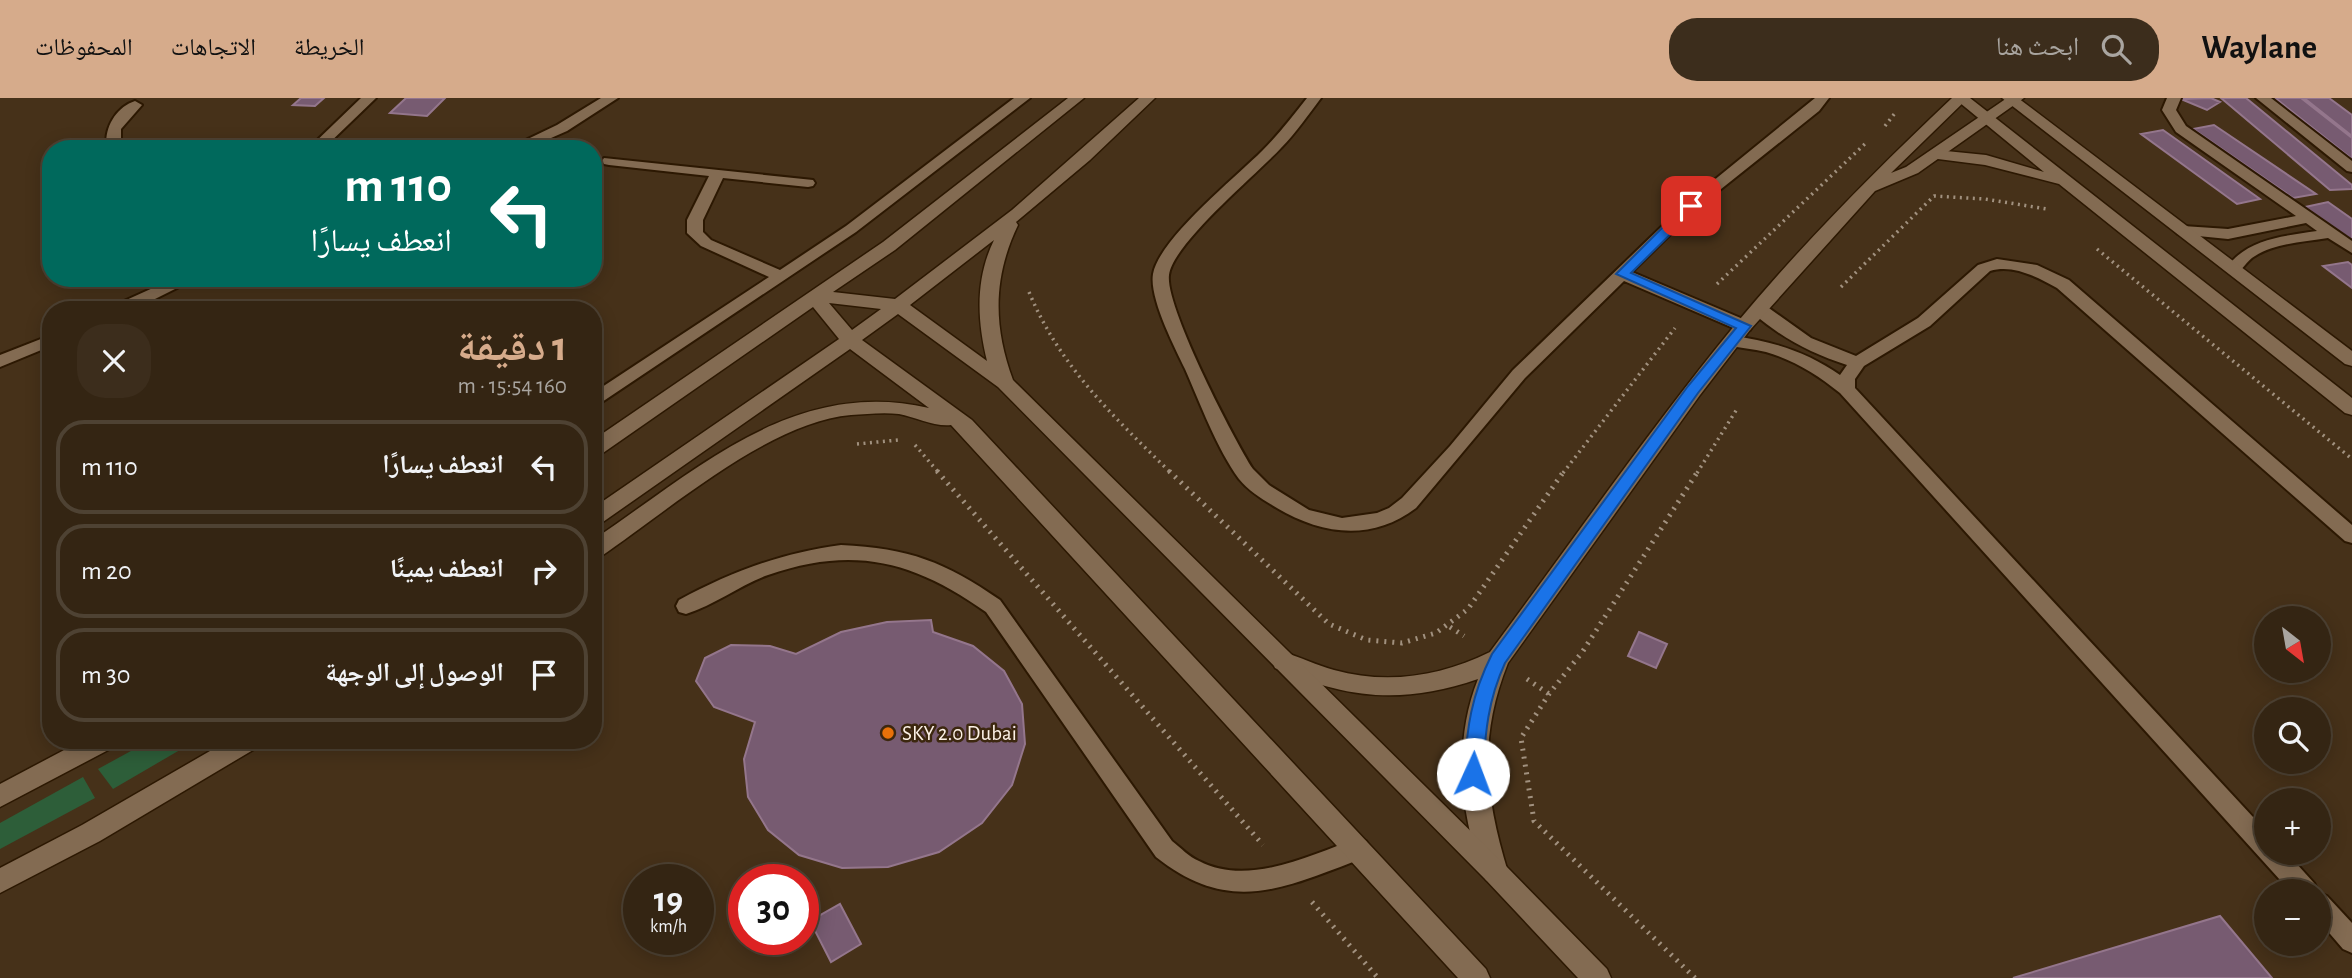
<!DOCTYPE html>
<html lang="ar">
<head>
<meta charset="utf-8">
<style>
  :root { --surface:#342513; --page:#3c2d1c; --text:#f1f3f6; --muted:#a9a5a0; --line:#4e4233; --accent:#d6ab8b }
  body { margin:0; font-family:"Alegreya Sans","Noto Naskh Arabic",sans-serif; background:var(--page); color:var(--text); direction:rtl; height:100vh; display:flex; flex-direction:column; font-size:26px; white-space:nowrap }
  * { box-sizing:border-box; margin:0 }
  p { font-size:23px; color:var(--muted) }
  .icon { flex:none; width:38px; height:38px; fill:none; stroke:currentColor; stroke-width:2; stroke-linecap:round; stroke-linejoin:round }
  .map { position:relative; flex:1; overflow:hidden; direction:ltr }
  .panel { position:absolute; left:42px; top:203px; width:560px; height:448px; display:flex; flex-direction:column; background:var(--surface); border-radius:28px; box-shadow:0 4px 18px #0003,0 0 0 2px var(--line); direction:rtl }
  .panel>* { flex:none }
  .guide { position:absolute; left:42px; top:42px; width:560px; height:147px; border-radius:28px; box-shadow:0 4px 18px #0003,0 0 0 2px var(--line); direction:rtl; background:#00695c; color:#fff; overflow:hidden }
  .needle { width:46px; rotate:149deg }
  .controls { position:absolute; left:2254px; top:508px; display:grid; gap:14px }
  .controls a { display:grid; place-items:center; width:77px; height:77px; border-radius:50%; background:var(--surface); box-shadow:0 4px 18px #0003,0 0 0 2px var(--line); font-size:35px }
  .speed { position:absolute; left:623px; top:766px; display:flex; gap:14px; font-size:35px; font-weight:700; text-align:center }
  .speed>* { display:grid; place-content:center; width:91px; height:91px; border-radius:50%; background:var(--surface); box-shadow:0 4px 18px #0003,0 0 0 2px var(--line); line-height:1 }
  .speed small { font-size:18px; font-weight:400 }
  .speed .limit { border:10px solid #d22; background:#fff; color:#111 }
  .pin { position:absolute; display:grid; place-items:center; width:60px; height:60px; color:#fff; margin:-30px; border-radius:14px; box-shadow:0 4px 10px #0006 }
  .me { position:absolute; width:77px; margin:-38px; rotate:2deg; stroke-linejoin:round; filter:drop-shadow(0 0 5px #0008) }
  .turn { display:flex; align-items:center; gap:24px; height:147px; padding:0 35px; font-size:32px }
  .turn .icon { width:91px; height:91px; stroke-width:2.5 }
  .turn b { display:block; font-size:49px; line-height:60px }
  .round { display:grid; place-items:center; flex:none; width:74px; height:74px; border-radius:28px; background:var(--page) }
  .overview { display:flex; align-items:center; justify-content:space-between; height:119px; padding:0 35px }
  h1 { font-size:42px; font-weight:700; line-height:52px; color:var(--accent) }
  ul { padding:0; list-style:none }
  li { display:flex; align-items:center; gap:21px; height:94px; margin:0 14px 10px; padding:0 21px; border:4px solid var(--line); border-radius:28px }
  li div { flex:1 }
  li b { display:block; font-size:26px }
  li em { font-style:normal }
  header { display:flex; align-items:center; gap:42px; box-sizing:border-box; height:98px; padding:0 35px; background:var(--accent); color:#111 }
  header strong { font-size:33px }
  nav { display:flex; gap:38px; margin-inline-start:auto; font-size:24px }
  .search { width:490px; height:63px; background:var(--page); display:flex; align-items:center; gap:18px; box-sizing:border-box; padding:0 24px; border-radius:28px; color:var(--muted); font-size:26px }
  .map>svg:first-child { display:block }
</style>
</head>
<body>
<header>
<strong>Waylane</strong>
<div class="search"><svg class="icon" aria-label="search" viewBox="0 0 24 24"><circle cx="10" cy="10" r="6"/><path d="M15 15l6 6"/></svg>ابحث هنا</div>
<nav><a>الخريطة</a><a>الاتجاهات</a><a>المحفوظات</a></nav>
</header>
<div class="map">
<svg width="2352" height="880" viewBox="0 0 2352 880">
  <rect width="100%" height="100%" fill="#463119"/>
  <path fill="#2d5e39" d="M 151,642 L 197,642 L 113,691 L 98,671 Z
    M 83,679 L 95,700 L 0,751 L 0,725 Z"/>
  <path fill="#775b71" stroke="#94768c" stroke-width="2" d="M 301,0 L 324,0 L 315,8 L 293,7 Z
    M 406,0 L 445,0 L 427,18 L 390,15 Z
    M 2211,0 L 2220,4 L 2207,12 L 2181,1 Z
    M 2221,0 L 2246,0 L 2352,87 L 2352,91 L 2330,92 Z
    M 2275,0 L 2301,0 L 2352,40 L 2352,61 Z
    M 2304,0 L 2329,0 L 2352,17 L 2352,38 Z
    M 2214,27 L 2316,96 L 2293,100 L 2193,31 Z
    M 2163,32 L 2260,101 L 2237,106 L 2141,36 Z
    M 2328,104 L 2352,121 L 2352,142 L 2305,109 Z
    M 2348,164 L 2352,167 L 2352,190 L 2323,168 Z
    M 931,522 L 933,534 L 973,548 L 1004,573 L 1022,606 L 1025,646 L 1012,687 L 982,725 L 939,754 L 888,769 L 842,770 L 799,757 L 768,732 L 748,699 L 744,661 L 755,624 L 714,609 L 696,583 L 705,560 L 731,547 L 770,548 L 796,556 L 841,534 L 887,524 Z
    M 1639,534 L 1667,546 L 1656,570 L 1628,558 Z
    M 840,806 L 861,846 L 831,864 L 810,823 Z
    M 2220,818 L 2272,880 L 2013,880 Z"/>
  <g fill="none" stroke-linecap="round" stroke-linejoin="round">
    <defs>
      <path id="lane" d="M 361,0 L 376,0 L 323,51 L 308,51 Z
        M 601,0 L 618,0 L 567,33 L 526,51 L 507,51 L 557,27 Z
        M 1014,0 L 1030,0 L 856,134 L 593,310 L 593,295 L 769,179 L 701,148 L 687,135 L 687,122 L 709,78 L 609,67 L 604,66 L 602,63 L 604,60 L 813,82 L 815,85 L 813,88 L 808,89 L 723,80 L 703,122 L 703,134 L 711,142 L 780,172 L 846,128 Z
        M 1307,0 L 1321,0 C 1308,17 1296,35 1281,50 C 1257,76 1173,145 1169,177 C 1165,208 1233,340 1253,371 L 1269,387 L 1309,412 L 1342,420 L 1377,415 L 1389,410 L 1402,400 L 1450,348 L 1513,272 L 1686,105 L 1815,0 L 1829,0 L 1819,13 L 1696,111 L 1632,174 L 1750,224 L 1752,228 L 1750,232 L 1738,232 L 1624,183 L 1525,280 L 1416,410 C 1370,445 1318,436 1272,407 C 1260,400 1248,392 1239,381 C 1217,351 1200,305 1185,271 C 1174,248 1149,200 1153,176 C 1159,141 1236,79 1262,53 C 1279,36 1293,18 1307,0 Z
        M 2167,0 L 2181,0 L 2176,12 L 2186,28 L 2352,143 L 2352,155 L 2328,140 C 2304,144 2276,145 2255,158 C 2246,163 2243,173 2234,176 L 2226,171 C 2245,141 2284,138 2317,133 L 2306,125 L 2228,141 L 2178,136 L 2175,133 L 2178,130 L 2183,128 L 2228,131 L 2296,118 L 2176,34 L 2162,12 Z
        M 2256,0 L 2271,0 L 2352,63 L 2352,74 L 2347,73 Z
        M 135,3 L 142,7 L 121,31 L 121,51 L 107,51 C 103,31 116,9 135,3 Z
        M 1997,161 L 2037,167 L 2069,182 L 2352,427 L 2352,445 L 2345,443 L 2057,190 C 2037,179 2013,166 1990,173 L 1930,228 L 1864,268 L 1855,281 L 1855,290 L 2266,733 L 2266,754 L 2286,754 L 2314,785 L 2318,793 L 2290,793 L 1840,295 C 1818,277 1794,262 1766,254 C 1753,251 1740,250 1727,247 L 1725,243 L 1733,238 C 1772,243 1807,254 1840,277 L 1847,267 C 1812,256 1782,240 1754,216 L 1752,212 L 1754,208 L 1766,208 L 1811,240 L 1856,258 L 1918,220 L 1978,167 Z
        M 175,180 L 197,180 L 133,212 L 111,212 L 113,208 Z
        M 51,237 L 51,248 L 0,269 L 0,257 Z
        M 841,447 C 909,450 945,464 1000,502 L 1172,743 C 1181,750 1189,759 1199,763 C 1248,789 1311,757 1358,740 L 1366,743 L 1370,751 L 1366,759 C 1286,789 1231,819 1156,759 L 986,514 C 914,463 854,447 768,477 C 740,487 715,507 686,516 L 679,514 L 676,508 L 679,502 C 731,474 781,455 841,447 Z
        M 2319,795 L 2327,798 L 2352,825 L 2352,855 L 2343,851 L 2319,823 Z"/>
      <path id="street" d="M 1952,0 L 1968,0 L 1891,75 L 1906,69 L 2007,0 L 2024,0 L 1918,75 L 1875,93 L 1750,232 L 1700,297 L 1508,565 C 1478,640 1485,698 1508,774 L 1504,782 L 1495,786 L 1486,782 C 1459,721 1453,643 1478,581 C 1402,607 1348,601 1275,570 L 1272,563 L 1275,556 L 1283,554 C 1300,559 1316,567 1334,572 C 1388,587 1441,578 1490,554 C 1571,445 1649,332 1735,227 C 1802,146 1877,71 1952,0 Z"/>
      <path id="secondary" d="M 1068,0 L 1084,0 L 895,152 L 833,194 L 895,201 L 1012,112 L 1139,0 L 1155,0 L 1090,62 L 1016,124 L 1018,127 C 993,179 993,228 1013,282 L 1504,766 L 1607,871 L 1611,880 L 1578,880 L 1486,782 L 998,289 L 898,216 L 862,242 L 972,322 L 1486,871 L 1490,880 L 1458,880 L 951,327 C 935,329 915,319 899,316 C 884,314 866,316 851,317 C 769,324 668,413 600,459 L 593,461 L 593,442 C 697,372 794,279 929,310 L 850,251 L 600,426 L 593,429 L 593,410 L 839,241 L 813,209 L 600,357 L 593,359 L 593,342 L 883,144 ZM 994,142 C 975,181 977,222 987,263 L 910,207 ZM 829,205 L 881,211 L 852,232 Z
        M 1954,0 L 1970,0 L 2352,300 L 2352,317 L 2345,315 L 2059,86 L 1985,67 L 1930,60 L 1928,57 L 1930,54 L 1936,52 L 1986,57 L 2044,74 Z
        M 2002,0 L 2018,0 L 2352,253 L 2352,268 L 2345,266 Z
        M 83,642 L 118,642 L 114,649 L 0,709 L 0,686 Z
        M 229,642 L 262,642 L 258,649 L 100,743 L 0,795 L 0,770 L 82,727 Z"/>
    </defs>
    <use href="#lane" stroke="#2c1802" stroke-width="4"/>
    <use href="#street" stroke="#2c1802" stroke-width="3"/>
    <use href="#secondary" stroke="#2c1802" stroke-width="3"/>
    <path stroke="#a1917f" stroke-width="3.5" stroke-dasharray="2 4.5" stroke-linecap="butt" d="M 1885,28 L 1895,15
      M 2097,151 L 2352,361
      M 1717,186 L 1868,43
      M 1841,189 L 1934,98 L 1985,101 L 2047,111
      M 1029,194 C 1060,269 1114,319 1171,375
      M 857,346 L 898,342
      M 915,347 L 939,375
      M 1563,375 L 1675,230
      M 1697,375 L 1737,311"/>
    <path stroke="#a1917f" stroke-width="5" stroke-dasharray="2 6" stroke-linecap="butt" d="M 937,373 L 1263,747
      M 1169,373 L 1329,526 L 1367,542 L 1402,545 L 1436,535 L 1468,511 L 1564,373
      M 1450,529 L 1464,538
      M 1527,581 L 1549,596
      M 1312,804 L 1378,880
      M 1695,880 L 1534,723 L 1521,640 L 1549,596 L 1583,553 L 1698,373"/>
    <use href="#lane" fill="#836b52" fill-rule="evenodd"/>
    <use href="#street" fill="#836b52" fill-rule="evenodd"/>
    <use href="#secondary" fill="#836b52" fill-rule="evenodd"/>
  </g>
  <path fill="#1a73e8" stroke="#114b97" stroke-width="2" d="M 1691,104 L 1696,105 L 1696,111 L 1631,175 L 1751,228 L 1698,295 L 1505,565 C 1488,602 1485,635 1483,676 L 1480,681 L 1473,684 L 1467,681 L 1464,676 C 1467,629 1471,598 1492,556 L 1688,288 L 1736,230 L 1616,176 L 1687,105 Z"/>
  <circle fill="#e8710a" stroke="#3c270f" stroke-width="2.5" cx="888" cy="635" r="7"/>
  <g text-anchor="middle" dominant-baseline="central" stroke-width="5" stroke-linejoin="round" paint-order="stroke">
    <g font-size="21" fill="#fdf2e7" stroke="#3c270f" text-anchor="start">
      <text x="902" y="635">SKY 2.0 Dubai</text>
    </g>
  </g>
</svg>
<div class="controls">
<a><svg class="needle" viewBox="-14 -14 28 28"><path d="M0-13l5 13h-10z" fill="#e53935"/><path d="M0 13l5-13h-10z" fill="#a9a5a0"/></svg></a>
<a><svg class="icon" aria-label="search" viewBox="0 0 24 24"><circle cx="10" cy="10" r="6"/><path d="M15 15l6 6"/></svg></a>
<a>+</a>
<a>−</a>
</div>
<div class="speed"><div>19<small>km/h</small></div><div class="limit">30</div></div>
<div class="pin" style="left:1691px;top:108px;background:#d93025"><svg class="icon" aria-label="arrive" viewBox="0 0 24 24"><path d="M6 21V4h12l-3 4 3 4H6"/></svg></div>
<svg class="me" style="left:1473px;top:676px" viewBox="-20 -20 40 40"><circle r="19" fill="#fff"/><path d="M0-13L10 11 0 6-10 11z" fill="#1a73e8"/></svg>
<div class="guide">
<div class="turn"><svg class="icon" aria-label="left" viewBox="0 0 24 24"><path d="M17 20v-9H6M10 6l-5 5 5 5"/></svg><div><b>110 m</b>انعطف يسارًا</div></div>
</div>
<section class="panel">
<div class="overview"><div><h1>1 دقيقة</h1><p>160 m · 15:54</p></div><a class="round"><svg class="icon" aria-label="close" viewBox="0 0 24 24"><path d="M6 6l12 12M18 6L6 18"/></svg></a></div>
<ul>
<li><svg class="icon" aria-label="left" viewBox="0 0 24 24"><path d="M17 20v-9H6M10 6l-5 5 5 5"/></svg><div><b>انعطف يسارًا</b></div><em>110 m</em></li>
<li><svg class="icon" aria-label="right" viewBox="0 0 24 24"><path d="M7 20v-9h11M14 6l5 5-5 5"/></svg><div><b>انعطف يمينًا</b></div><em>20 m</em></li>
<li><svg class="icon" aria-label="arrive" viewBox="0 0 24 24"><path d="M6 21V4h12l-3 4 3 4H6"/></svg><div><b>الوصول إلى الوجهة</b></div><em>30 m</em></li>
</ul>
</section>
</div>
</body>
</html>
